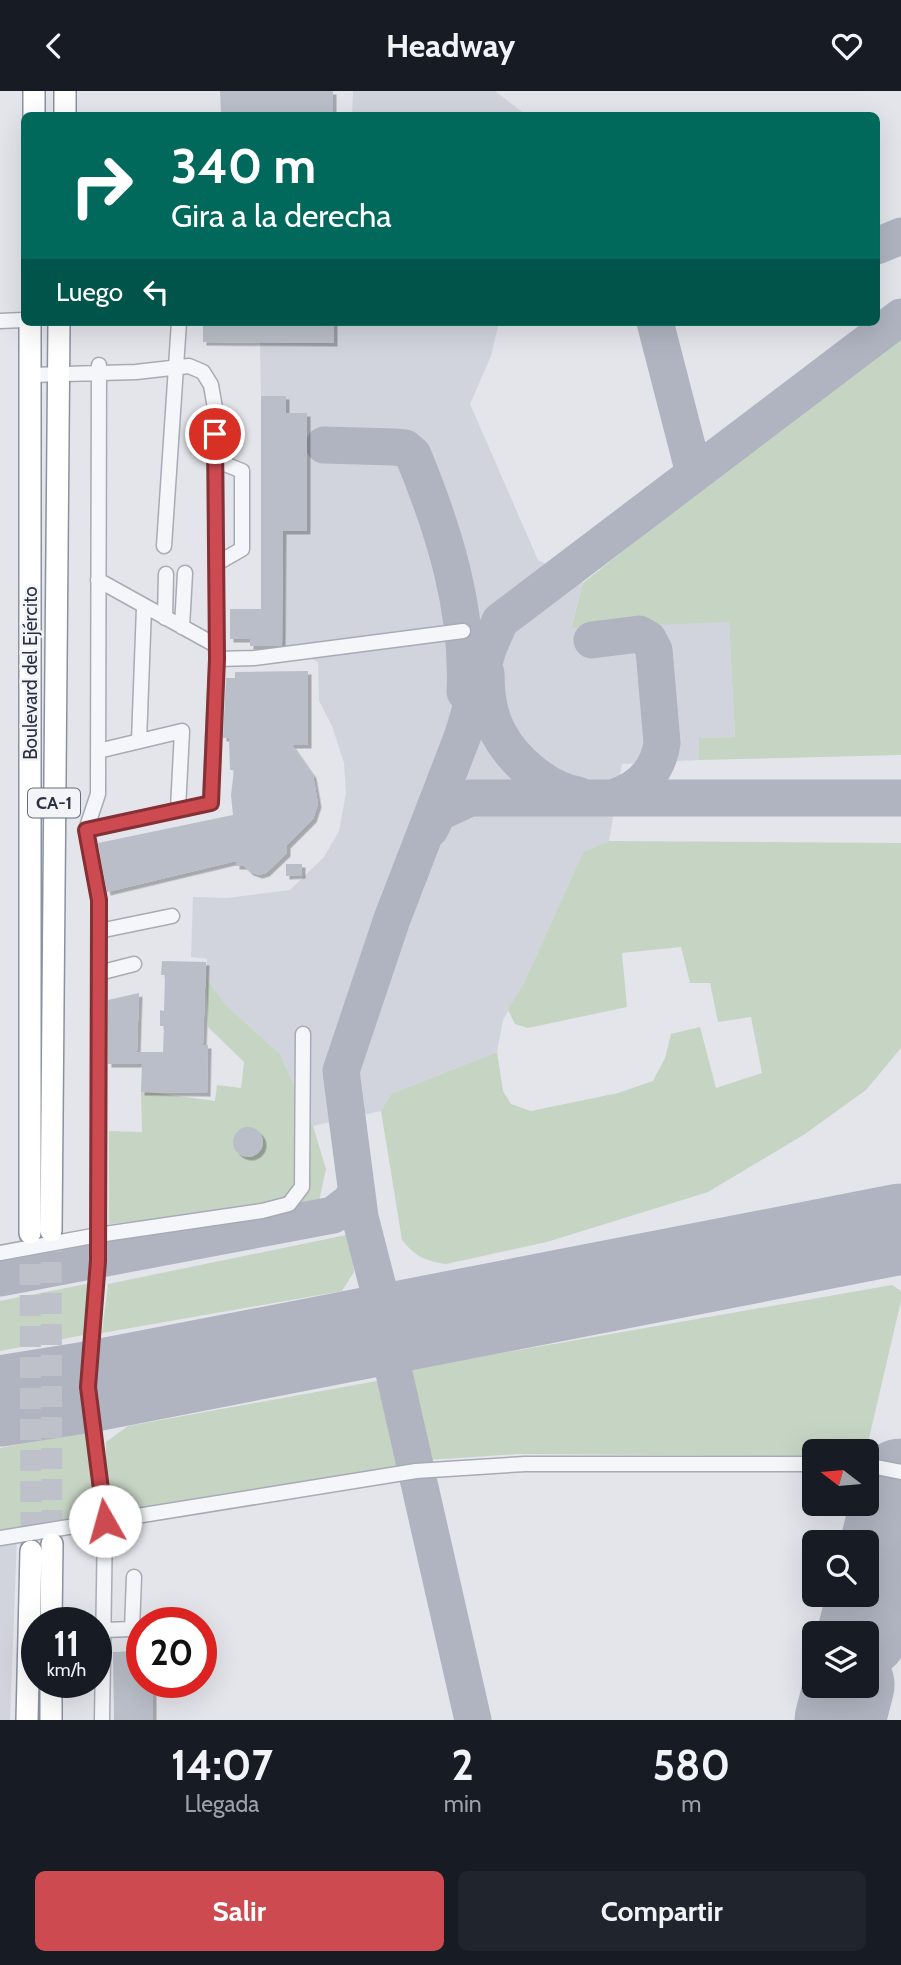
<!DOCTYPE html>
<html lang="es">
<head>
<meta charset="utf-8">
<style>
  :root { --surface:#171b24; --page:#20242c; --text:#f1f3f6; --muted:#9ea1a6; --accent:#cd4a51 }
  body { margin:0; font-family:Cabin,sans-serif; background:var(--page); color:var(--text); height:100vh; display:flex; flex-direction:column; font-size:26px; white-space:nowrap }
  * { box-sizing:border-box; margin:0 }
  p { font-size:23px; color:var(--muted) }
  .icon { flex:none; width:38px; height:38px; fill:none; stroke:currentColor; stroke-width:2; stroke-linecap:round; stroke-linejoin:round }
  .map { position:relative; height:1629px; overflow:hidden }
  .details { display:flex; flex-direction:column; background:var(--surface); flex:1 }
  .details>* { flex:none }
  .hud { position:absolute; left:21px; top:21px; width:859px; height:214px; border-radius:10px; box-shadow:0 7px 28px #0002; background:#00695c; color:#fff; overflow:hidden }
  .needle { width:46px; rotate:286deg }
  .fabs { position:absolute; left:802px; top:1348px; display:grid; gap:14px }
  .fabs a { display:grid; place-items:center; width:77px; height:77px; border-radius:10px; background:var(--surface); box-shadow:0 7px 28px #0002; font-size:35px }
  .speed { position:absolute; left:21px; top:1516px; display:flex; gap:14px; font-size:35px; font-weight:700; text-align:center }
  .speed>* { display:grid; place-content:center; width:91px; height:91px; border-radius:50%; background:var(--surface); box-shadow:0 7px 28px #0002; line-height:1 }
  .speed small { font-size:18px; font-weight:400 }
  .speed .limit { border:10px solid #d22; background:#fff; color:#111 }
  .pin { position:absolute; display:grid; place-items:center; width:60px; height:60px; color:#fff; margin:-30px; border:4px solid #fff; border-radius:50%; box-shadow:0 2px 7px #0007 }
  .me { position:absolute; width:77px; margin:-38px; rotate:353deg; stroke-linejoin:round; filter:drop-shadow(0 0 5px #0008) }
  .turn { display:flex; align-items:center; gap:24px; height:147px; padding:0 35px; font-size:32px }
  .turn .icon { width:91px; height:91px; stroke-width:2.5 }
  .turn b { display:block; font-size:49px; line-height:60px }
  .then { display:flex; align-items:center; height:66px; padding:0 35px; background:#0003; gap:14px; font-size:26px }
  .eta { display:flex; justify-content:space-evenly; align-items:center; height:119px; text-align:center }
  .eta b { font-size:42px; font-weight:800; line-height:49px }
  .button { display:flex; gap:14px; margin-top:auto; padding:14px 35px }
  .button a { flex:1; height:80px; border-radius:10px; background:var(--accent); color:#fff; font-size:28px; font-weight:800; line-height:80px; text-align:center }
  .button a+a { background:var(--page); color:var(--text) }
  header { display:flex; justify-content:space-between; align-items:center; height:91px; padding:0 35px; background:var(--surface); font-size:32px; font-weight:800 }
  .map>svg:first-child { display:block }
</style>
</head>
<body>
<header><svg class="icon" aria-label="back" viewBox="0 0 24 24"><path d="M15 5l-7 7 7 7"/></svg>Headway<svg class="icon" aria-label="heart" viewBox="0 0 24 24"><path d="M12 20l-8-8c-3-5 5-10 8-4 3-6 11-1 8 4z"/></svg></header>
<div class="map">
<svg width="901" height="1629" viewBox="0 0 901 1629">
  <defs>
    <filter id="shadow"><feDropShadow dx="3.5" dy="3.5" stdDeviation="0" flood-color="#0004"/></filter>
  </defs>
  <rect width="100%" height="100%" fill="#e3e5eb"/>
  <path fill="#d1d4dd" d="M 353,0 L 495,0 L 526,24 L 352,24 Z
    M 334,231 L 499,231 L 491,265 L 470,313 L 538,469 L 583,492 L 571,536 L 729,530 L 735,646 L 699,647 L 699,669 L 622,673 L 609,750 L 583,761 L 524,892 L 503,929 L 497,961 L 391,1003 L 381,1020 L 313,1035 L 280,963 L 226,914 L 206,887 L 207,868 L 191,866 L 193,806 L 227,807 L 290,799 L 324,766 L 339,740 L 346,702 L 344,672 L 332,635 L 319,610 L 318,571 L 282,555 L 283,440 L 307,440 L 307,322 L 286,322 L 286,305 L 261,305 L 260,251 L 334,252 Z
    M 17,1446 L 10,1629 L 0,1629 L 0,1450 Z"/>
  <path fill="#c6d4c4" d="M 901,238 L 901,664 L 699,669 L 699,647 L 735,646 L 729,531 L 571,537 L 583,492 Z
    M 609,750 L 901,752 L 901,957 L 866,999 L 805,1043 L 708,1101 L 547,1151 L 446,1173 C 425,1170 415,1165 402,1149 L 381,1020 L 391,1003 L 497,961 L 503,1000 L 511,1013 L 531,1020 L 618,1002 L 653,990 L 665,967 L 671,943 L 700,936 L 716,997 L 762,982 L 751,926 L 718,931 L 710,892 L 690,892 L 681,856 L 622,862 L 627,916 L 528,937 L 515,933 L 508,919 L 524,892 L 583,761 Z
    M 206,887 L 226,914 L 280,963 L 313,1035 L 326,1078 L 318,1115 L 109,1133 L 109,1040 L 142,1041 L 141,1000 L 215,1010 L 217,994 L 241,997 L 244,971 L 208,936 Z
    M 351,1143 L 354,1181 L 342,1200 L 102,1242 L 108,1193 Z
    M 91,1192 L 94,1242 L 0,1260 L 0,1210 Z
    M 892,1194 L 901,1200 L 901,1210 L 866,1360 L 814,1360 L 814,1365 L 518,1363 L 429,1369 L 410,1278 Z
    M 382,1289 L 402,1377 L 134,1421 L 114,1410 L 106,1390 L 106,1351 L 128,1335 Z
    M 86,1341 L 94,1427 L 0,1444 L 0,1357 Z"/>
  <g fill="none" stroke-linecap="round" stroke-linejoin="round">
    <path stroke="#b0b4c0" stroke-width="37" d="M 877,155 L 901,145
      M 655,231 L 694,382
      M 324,354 L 394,356 L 405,357 L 413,364 C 444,439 469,519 465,601
      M 592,549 L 639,543 L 648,548 L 654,559 L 662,652 C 658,681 639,699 612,707
      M 486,582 C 486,601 488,623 498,641 C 512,669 547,699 578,704
      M 430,738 L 438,722 L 470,707 L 901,707
      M 0,1187 L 333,1124 L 350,1111 L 356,1101
      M 432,1228 L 396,1221 L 387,1212 L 379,1200 L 360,1126 L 341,980 L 392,828 L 463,644 L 488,558 L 500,530 L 901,226
      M 384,1238 L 473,1629
      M 344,1245 C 368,1235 377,1228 379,1200"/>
    <path stroke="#b0b4c0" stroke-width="91" d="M 0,1310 L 88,1296 L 901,1138
      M 863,1542 L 901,1393
      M 840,1629 L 849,1594"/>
  </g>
  <path fill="#babec8" filter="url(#shadow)" d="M 220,0 L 333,0 L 333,24 L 221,24 Z
    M 203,231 L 334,231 L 334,252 L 203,251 Z
    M 261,305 L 286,305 L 286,322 L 307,322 L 307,440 L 283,440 L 282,554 L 273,555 L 250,555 L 250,548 L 230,548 L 230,518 L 261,518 Z
    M 308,580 L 308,654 L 292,654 L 313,684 L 318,713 L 313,728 L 287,754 L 287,762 L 266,782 L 259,784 L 250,781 L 244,775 L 236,775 L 236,770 L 107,801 L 98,752 L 233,724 L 231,704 L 234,679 L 230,679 L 229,647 L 223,647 L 226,587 L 235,587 L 235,581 Z
    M 286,773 L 302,773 L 302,784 L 286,785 Z
    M 162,870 L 206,871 L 203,954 L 208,954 L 207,1002 L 141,1001 L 142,973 L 108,973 L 108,909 L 139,902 L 137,961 L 163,961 L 164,935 L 160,935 L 160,919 L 164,920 L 165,884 L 161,884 Z
    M233 1051a15 15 0 1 1 30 0a15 15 0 1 1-30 0Z
    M 142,1560 L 142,1591 L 153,1591 L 153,1629 L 114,1629 L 113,1561 Z"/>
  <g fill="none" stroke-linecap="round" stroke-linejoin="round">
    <path stroke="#bec1c9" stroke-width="21" stroke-dasharray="21 10" stroke-linecap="butt" d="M 51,1140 L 52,1453
      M 30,1142 L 31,1460"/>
    <defs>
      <path id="minor" d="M 0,230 L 24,229
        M 99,274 L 98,703 L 86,739 L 99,809 L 98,1170 L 88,1296 L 105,1430 L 102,1629
        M 30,284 L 136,281 L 189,275 L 203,281 L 211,294 L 215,317 L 217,568 L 254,567 L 463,540
        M 215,369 L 242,380 L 242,458 L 216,473
        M 164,455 L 179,231
        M 98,489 L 217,555
        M 165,527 L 166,483
        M 182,536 L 185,482
        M 139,650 L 144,516
        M 98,660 L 182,640 L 178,718
        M 86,739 L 210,712 L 217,568
        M 99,840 L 172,825
        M 99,882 L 134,873
        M 0,1162 L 98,1144 L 262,1120 L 289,1113 L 302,1096 L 303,943
        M 866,1374 L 901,1381
        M 0,1447 L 416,1380 L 525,1373 L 814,1373
        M 104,1539 L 132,1538 L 134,1486"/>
      <path id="highway" d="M 34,24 L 34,0
        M 65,24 L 65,0
        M 30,231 L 30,1142
        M 51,1140 L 59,231
        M 51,1531 L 52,1453
        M 51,1591 L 51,1629
        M 27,1629 L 31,1460"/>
    </defs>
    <use href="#minor" stroke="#a8abb5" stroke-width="17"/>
    <use href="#highway" stroke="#8a91a1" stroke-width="24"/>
    <use href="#minor" stroke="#f5f6f9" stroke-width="14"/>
    <use href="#highway" stroke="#fff" stroke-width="21"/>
  </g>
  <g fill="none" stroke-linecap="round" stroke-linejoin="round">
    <defs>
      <path id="route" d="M 105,1430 L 88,1296 L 98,1170 L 99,825 L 99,809 L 86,739 L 211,712 L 217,568 L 215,343"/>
    </defs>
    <use href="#route" stroke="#853035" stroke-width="18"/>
    <use href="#route" stroke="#cd4a51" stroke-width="12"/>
  </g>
  <g text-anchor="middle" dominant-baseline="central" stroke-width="5" stroke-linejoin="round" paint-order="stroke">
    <rect fill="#f2f4f8" stroke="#666c79" stroke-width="2" x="28" y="697.5" width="52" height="29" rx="5"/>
    <g font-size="18" font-weight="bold" fill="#2a3143">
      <text x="54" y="712">CA-1</text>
    </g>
    <g font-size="19" fill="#2a3143" stroke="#f2f4f8">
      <text transform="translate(30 582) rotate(-90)">Boulevard del Ejército</text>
    </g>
  </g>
</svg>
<div class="fabs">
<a><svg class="needle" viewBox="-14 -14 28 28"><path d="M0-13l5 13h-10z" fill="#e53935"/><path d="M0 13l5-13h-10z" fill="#9ea1a6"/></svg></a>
<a><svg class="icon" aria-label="search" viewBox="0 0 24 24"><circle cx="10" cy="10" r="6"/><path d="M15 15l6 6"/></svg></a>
<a><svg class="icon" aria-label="layers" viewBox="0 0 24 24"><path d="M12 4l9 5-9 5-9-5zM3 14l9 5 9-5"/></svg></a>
</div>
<div class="speed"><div>11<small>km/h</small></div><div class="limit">20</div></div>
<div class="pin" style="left:215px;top:343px;background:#d93025"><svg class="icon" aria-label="arrive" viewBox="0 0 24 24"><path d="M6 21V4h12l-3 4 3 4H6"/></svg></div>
<svg class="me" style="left:105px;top:1430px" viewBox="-20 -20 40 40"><circle r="19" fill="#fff"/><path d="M0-13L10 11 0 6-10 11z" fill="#cd4a51"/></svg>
<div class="hud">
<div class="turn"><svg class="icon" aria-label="right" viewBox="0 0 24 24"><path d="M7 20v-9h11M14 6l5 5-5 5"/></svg><div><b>340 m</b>Gira a la derecha</div></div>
<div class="then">Luego<svg class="icon" aria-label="left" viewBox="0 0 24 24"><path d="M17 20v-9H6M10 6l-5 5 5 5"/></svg></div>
</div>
</div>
<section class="details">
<div class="eta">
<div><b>14:07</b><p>Llegada</p></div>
<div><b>2</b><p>min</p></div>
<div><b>580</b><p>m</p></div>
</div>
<div class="button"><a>Salir</a><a>Compartir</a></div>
</section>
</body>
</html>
